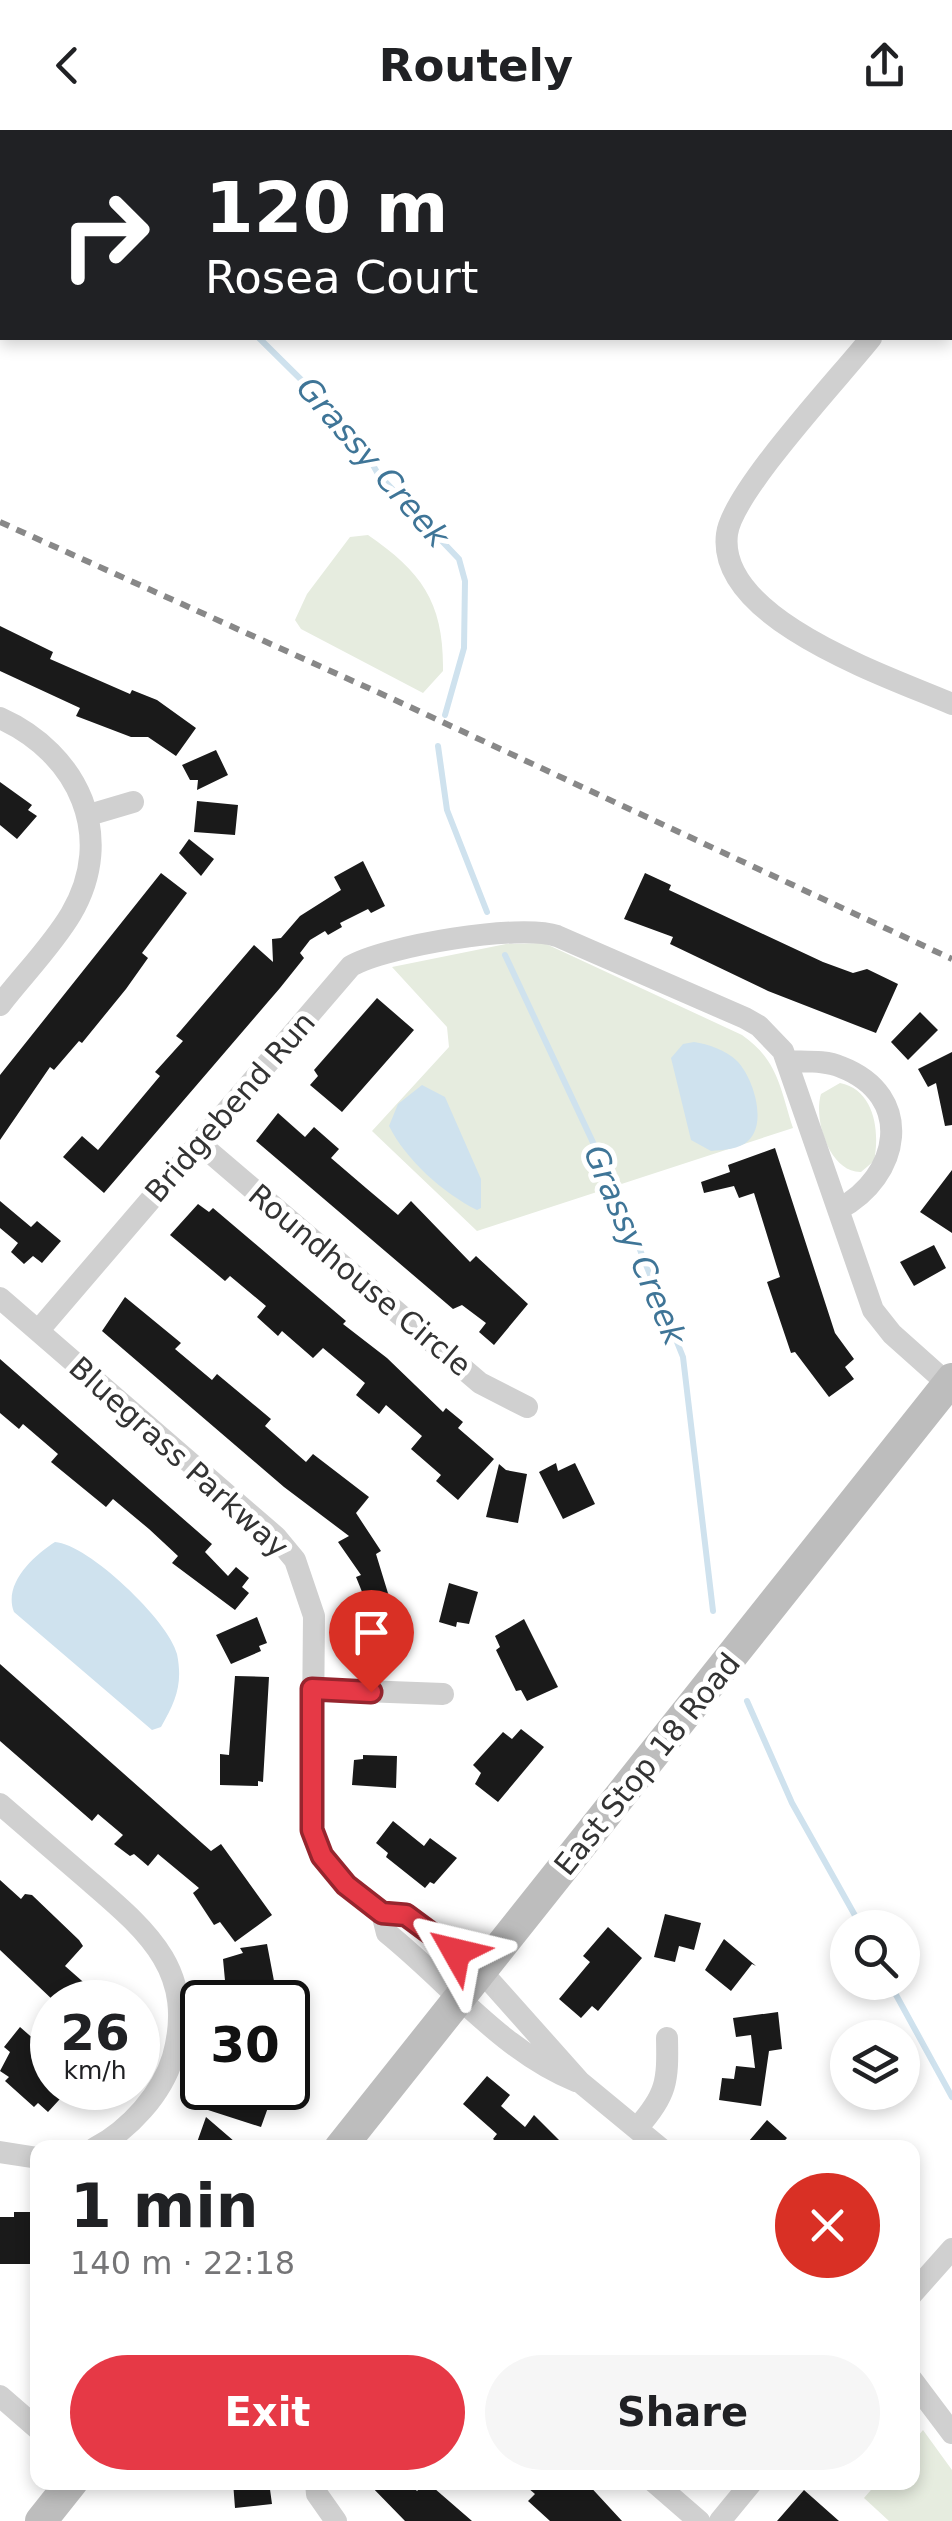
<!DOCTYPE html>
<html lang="en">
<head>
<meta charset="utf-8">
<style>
  :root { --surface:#fff; --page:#f6f6f6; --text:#202124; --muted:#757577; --accent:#e63946 }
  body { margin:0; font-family:"DejaVu Sans",sans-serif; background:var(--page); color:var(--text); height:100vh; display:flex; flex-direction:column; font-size:38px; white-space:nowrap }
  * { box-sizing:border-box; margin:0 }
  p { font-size:32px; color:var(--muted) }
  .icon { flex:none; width:55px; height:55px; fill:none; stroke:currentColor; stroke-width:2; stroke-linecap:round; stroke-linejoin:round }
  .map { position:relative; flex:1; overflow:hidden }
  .sheet { position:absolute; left:30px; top:2010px; width:890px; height:350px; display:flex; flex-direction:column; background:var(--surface); border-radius:20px; box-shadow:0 5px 15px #0003 }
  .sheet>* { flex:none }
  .hud { position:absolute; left:0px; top:0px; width:952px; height:210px; box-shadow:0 5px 15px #0003; background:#202124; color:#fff; overflow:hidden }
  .controls { position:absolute; left:830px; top:1780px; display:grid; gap:20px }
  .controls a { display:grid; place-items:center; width:90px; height:90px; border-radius:50%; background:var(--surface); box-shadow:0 5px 15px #0003; font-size:50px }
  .speed { position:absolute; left:30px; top:1850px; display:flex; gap:20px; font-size:50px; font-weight:700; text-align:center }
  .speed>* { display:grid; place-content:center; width:130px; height:130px; border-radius:50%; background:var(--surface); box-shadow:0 5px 15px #0003; line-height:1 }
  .speed small { font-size:25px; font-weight:400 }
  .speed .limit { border:5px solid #111; border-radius:15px; background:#fff; color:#111 }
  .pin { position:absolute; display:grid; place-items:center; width:85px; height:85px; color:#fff; margin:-102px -42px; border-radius:50% 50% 50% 0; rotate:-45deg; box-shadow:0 0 10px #0007 }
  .pin .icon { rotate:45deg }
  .me { position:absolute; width:110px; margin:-55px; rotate:307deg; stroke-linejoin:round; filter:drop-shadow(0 0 8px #0008) }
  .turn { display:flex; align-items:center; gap:35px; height:210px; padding:0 40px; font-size:45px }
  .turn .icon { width:130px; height:130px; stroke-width:2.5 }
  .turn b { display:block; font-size:70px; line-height:85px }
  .round { display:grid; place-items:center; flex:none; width:105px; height:105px; border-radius:52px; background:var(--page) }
  .head { display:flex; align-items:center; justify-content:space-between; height:170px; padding:0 40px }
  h1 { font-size:60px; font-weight:700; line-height:75px }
  .action { display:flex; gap:20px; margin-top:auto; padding:20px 40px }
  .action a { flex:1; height:115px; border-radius:60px; background:var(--accent); color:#fff; font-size:40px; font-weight:700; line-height:115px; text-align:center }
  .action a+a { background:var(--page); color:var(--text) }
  header { display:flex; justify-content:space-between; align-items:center; height:130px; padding:0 40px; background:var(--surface); font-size:45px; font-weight:700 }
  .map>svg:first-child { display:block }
</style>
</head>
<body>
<header><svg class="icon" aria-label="back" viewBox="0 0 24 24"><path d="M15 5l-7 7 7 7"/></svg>Routely<svg class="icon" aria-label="share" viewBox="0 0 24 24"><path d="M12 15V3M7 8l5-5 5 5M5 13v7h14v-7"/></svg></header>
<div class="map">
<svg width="952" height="2391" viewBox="0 0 952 2391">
  <rect width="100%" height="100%" fill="#fff"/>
  <path fill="#e6ecdf" d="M 368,405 C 422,442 444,473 443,541 L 423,563 L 301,499 L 295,490 L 307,464 L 350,407 Z
    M 544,813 L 742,905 C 778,930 780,958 793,998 L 477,1101 L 372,1001 L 449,917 L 447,897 L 392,837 L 506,814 Z
    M 840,953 C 875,960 880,1002 874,1031 L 861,1042 C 830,1043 813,990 821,964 Z
    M 923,2300 L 952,2340 L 952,2391 L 889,2391 L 864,2368 L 877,2353 L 912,2352 L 913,2312 Z"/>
  <path fill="#cfe2ee" d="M 694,912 C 708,914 726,920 737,931 C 753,947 768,993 748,1011 C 740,1019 723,1020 711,1021 L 691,1010 L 671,928 L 683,914 Z
    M 422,955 L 445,967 L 481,1049 L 481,1078 L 477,1080 C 443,1063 406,1030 389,996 L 398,974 Z
    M 55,1412 C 88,1414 169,1491 177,1524 C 183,1554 176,1571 161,1597 L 152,1600 L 14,1482 C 3,1454 33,1426 55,1412 Z"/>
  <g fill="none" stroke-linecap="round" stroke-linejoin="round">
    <path stroke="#cfe2ee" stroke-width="6" d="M 38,0 L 41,2
      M 259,208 L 355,303 L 378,344 L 459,429 L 465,451 L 464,518 L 445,585
      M 438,616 L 447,680 L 487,782
      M 505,825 L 620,1070 L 683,1227 L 713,1481
      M 747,1571 L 792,1673 L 862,1798
      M 889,1852 L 952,1967"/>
  </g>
  <path fill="#1a1a1a" d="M 0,496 L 53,522 L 50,529 L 130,564 L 132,560 L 157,570 L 196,598 L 176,626 L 148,607 L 131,607 L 76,586 L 80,578 L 0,541 Z
    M 216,620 L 228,645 L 197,660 L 198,650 L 190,650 L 182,635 Z
    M 0,652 L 32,675 L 28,680 L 37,686 L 17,709 L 0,695 Z
    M 197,671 L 238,675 L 235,705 L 194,702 Z
    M 189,709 L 214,729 L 201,746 L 179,723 Z
    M 363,731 L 385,776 L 371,783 L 368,779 L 340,793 L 342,797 L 328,805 L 325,801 L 310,810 L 300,823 L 304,828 L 280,858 L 104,1063 L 63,1027 L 82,1006 L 98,1020 L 160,946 L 155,942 L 183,911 L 176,906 L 254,815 L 273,832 L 272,809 L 281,808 L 300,786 L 341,760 L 334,747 Z
    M 161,743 L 187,763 L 142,823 L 148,828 L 126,859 L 82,913 L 79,911 L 54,940 L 50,937 L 0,1010 L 0,945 Z
    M 645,743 L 671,755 L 669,760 L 823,832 L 853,843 L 867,839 L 898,854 L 876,903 L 768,861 L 670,814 L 673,807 L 624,789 Z
    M 377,868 L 414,900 L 342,982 L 310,955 L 318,946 L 314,940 Z
    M 920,882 L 938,900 L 908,930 L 891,912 Z
    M 952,922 L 952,995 L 945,996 L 936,953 L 928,957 L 918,939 Z
    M 278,983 L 305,1007 L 314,997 L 339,1019 L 331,1028 L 366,1058 L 398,1085 L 411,1071 L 470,1132 L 476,1126 L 528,1174 L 494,1215 L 479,1202 L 486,1193 L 462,1175 L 453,1179 L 256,1011 Z
    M 775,1018 L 835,1203 L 854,1229 L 845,1237 L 854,1249 L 829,1267 L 795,1222 L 791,1223 L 767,1152 L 780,1147 L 754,1063 L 739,1068 L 734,1056 L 704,1063 L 701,1052 L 730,1042 L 728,1035 Z
    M 952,1040 L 952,1103 L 920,1082 Z
    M 0,1071 L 31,1097 L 37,1091 L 61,1111 L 42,1133 L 33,1126 L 24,1134 L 11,1122 L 18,1113 L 0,1098 Z
    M 198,1074 L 209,1082 L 213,1078 L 346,1191 L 343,1194 L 387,1228 L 443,1282 L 446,1278 L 463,1292 L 458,1298 L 494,1329 L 458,1370 L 436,1351 L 441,1345 L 411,1319 L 422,1306 L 386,1275 L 379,1284 L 356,1265 L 365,1253 L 323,1218 L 313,1228 L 282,1201 L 278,1206 L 257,1187 L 266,1176 L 230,1146 L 225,1151 L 170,1105 Z
    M 934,1115 L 946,1138 L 914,1156 L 900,1132 Z
    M 125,1167 L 181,1213 L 175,1219 L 212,1250 L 217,1244 L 271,1289 L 265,1296 L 306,1332 L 313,1324 L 369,1367 L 356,1383 L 381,1421 L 376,1424 L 402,1509 L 364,1515 L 359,1485 L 371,1484 L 356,1447 L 361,1445 L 338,1412 L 349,1406 L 284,1357 L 102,1201 Z
    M 0,1229 L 212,1414 L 205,1422 L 228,1446 L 236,1437 L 249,1448 L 242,1457 L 249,1463 L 235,1480 L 172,1433 L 178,1426 L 149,1399 L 113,1369 L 106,1377 L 51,1332 L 58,1324 L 23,1294 L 19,1299 L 0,1283 Z
    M 556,1333 L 558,1341 L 575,1333 L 595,1374 L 563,1389 L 539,1342 Z
    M 499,1334 L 506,1340 L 527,1344 L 518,1393 L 486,1387 Z
    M 449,1453 L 478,1462 L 469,1494 L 457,1492 L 456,1497 L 439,1492 Z
    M 257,1487 L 267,1513 L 259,1516 L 261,1521 L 231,1534 L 216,1505 Z
    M 524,1489 L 558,1557 L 527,1571 L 521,1560 L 516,1561 L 496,1520 L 500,1517 L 495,1506 Z
    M 0,1534 L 211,1721 L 221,1714 L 272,1785 L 235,1812 L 220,1792 L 214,1795 L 193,1763 L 199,1758 L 158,1724 L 148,1736 L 134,1724 L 130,1726 L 114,1714 L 123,1705 L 98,1684 L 92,1691 L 0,1611 Z
    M 235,1546 L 269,1547 L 263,1652 L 258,1651 L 258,1656 L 220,1655 L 220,1624 L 229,1625 Z
    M 521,1599 L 544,1617 L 498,1672 L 475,1654 L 481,1643 L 473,1635 L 503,1602 L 512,1609 Z
    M 363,1625 L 397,1626 L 396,1658 L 352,1655 L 354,1630 L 363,1629 Z
    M 393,1691 L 424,1716 L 430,1708 L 457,1728 L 434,1754 L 430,1752 L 425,1758 L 386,1727 L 388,1723 L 376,1713 Z
    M 0,1750 L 21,1769 L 25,1764 L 32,1765 L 79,1810 L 83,1816 L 65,1836 L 106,1872 L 55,1872 L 0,1820 Z
    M 665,1784 L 701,1793 L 694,1820 L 679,1816 L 675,1832 L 654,1827 Z
    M 608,1797 L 642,1828 L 598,1881 L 592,1876 L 581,1888 L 559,1869 L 590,1832 L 583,1826 Z
    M 724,1809 L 756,1836 L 752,1834 L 731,1861 L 705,1840 Z
    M 267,1814 L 278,1872 L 227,1872 L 223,1829 L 243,1823 L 240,1818 Z
    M 778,1882 L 782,1919 L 769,1921 L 761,1976 L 719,1970 L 722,1948 L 734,1949 L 736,1936 L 755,1938 L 751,1905 L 736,1907 L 733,1888 Z
    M 20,1897 L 52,1925 L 52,1958 L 70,1958 L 48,1982 L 38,1973 L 34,1977 L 5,1951 L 9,1947 L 0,1941 L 10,1922 L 4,1917 Z
    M 487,1946 L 510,1965 L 501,1976 L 525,1997 L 534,1985 L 567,2018 L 504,2018 L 493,2009 L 497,2004 L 463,1974 Z
    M 216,1958 L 275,1958 L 261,1997 L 208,1980 Z
    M 206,1987 L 242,2018 L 195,2018 Z
    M 767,1990 L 787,2008 L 778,2018 L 743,2018 Z
    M 14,2082 L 38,2082 L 38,2134 L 0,2134 L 0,2087 L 14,2087 Z
    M 233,2352 L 269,2352 L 272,2374 L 235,2378 Z
    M 367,2352 L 408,2352 L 417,2361 L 427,2352 L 472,2391 L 405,2391 Z
    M 521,2352 L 586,2352 L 622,2391 L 550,2391 L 528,2371 L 535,2364 Z
    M 804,2360 L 839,2391 L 777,2391 Z"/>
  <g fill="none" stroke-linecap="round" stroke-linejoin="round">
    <path stroke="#d0d0d0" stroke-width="22" d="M 950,110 L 952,108
      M 871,208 C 841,246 732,362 727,404 C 716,490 890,547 952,574
      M 0,588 C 78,623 117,706 71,784 C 52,816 23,845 0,875
      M 89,685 L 133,672
      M 787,931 C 805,932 825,930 841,937 C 916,966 900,1047 839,1079
      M 199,1013 L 480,1253 L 527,1277
      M 0,1168 L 276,1407 L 295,1430 L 314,1486 L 312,1700 L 322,1726 L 346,1755 L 382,1783 L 406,1785 L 481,1841 L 580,1952 L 660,2018
      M 38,1201 L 351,836 C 386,816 520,793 557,806 L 745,888 L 759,896 L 783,921 L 873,1180 L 892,1204 L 948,1254
      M 311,1559 L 443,1564
      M 0,1674 C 29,1699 58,1724 87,1749 C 146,1800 197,1840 173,1927 C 162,1964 129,2000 95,2018
      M 382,1783 L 387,1803 C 448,1852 502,1921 576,1951
      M 637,1998 C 667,1965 668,1951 667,1908
      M 0,2022 L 38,2028
      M 912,2164 L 952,2119
      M 912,2250 L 952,2303
      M 0,2266 L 38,2299
      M 316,2352 L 317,2364 L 336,2391
      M 654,2352 L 699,2391
      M 720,2391 L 752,2352"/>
    <path stroke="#bdbdbd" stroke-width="32" d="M 340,2018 L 952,1249
      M 41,2391 L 72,2352"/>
    <path stroke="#888" stroke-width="6" stroke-dasharray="10 8" stroke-linecap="butt" d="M 0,392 L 395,570 L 952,829"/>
  </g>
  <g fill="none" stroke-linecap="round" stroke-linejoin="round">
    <defs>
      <path id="route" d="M 371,1562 L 312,1559 L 312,1700 L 322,1726 L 346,1755 L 382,1783 L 406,1785 L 456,1822"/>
    </defs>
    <use href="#route" stroke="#96252e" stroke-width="25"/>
    <use href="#route" stroke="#e63946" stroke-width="18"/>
  </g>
  <g text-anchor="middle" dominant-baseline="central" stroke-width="10" stroke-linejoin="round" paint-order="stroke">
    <g font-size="30" fill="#333" stroke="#fff">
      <text transform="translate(230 977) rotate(-49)">Bridgebend Run</text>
      <text transform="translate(360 1150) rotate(40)">Roundhouse Circle</text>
      <text transform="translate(179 1327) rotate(42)">Bluegrass Parkway</text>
      <text transform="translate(647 1634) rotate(-51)">East Stop 18 Road</text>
    </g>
    <g font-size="32" font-style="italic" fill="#3f7597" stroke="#fff">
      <text transform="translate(373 332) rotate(49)">Grassy Creek</text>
      <text transform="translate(635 1115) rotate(67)">Grassy Creek</text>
    </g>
  </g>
</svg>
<div class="controls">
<a><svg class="icon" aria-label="search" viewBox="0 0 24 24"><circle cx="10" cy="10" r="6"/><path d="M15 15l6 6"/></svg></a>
<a><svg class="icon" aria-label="layers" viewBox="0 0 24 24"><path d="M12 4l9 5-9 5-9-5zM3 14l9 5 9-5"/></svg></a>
</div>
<div class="speed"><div>26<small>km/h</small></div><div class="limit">30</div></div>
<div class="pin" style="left:371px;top:1562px;background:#d93025"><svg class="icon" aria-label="arrive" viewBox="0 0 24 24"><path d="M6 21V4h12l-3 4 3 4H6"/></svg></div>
<svg class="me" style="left:456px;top:1822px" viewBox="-20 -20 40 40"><path d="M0-17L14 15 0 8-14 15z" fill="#e63946" stroke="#fff" stroke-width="4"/></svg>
<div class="hud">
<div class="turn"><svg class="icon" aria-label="right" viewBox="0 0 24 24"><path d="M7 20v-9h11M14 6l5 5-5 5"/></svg><div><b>120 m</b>Rosea Court</div></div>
</div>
<section class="sheet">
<div class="head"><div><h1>1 min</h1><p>140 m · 22:18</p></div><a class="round" style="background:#d93025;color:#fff"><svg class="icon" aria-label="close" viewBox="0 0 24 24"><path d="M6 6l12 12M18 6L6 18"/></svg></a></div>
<div class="action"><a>Exit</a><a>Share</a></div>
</section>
</div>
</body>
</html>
